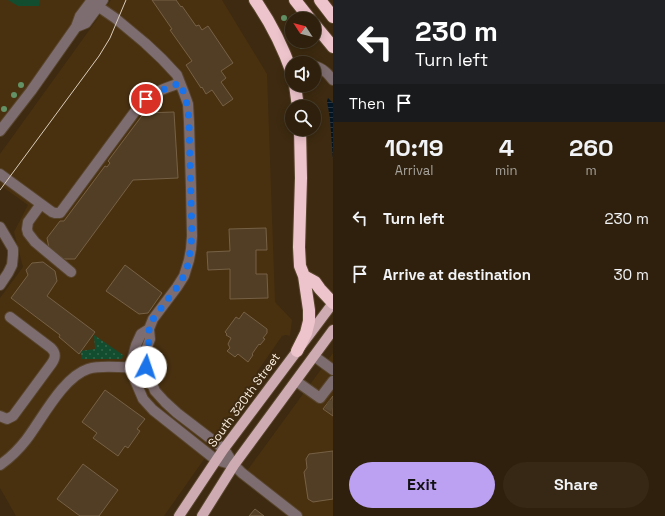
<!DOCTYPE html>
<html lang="en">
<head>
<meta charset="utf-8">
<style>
  :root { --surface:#2e200c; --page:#362815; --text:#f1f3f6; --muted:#a7a39d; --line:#493e2d; --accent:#bca0f2 }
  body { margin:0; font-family:"Space Grotesk",sans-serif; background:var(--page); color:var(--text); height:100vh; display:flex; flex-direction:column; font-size:15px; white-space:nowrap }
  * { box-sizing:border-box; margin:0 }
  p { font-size:13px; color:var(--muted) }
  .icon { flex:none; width:22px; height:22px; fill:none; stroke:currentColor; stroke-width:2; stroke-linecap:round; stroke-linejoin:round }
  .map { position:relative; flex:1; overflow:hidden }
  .drawer { display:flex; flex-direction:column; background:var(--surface); width:332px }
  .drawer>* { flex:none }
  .guide { background:#202124; color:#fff; overflow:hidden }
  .needle { width:26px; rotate:306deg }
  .buttons { position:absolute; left:285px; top:12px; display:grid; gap:8px }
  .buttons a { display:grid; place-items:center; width:36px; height:36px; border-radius:50%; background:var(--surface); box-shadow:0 2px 10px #0003,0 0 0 1px var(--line); font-size:20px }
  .pin { position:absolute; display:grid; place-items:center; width:34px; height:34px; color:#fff; margin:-17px; border:2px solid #fff; border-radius:50%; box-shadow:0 1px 4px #0007 }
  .me { position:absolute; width:44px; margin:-22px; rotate:4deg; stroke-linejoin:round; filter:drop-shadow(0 0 3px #0008) }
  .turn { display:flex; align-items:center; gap:14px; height:84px; padding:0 16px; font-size:18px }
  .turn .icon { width:52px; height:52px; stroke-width:2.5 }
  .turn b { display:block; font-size:28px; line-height:34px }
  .then { display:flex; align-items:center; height:38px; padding:0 16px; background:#0003; gap:8px; font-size:15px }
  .eta { display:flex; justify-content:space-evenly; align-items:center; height:68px; text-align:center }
  .eta b { font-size:24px; font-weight:800; line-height:28px }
  .primary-button { display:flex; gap:8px; margin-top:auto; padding:8px 16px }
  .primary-button a { flex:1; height:46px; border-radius:24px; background:var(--accent); color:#111; font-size:16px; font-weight:800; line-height:46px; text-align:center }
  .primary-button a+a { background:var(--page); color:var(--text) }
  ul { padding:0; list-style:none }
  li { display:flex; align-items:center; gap:12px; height:56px; padding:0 16px }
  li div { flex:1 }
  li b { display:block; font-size:15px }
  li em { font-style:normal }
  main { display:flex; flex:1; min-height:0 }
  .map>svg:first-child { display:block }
</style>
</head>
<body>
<main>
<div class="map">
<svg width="333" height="516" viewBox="0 0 333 516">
  <defs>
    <pattern id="grass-dots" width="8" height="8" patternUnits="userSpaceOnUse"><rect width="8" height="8" fill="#124d2f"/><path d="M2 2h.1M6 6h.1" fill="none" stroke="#35674d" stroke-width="1.8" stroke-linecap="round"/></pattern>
    <pattern id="water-rules" width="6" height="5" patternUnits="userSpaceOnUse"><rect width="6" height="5" fill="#031423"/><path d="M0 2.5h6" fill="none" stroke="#293642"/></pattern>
  </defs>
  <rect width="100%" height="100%" fill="#3d2a10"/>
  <path fill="#493110" d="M 0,0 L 97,0 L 0,131 Z
    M 111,0 L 222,0 L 267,74 L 275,302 L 292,320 L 290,336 L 286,335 L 282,336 L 257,372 L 262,377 L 164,516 L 16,516 L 0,488 L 0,298 L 23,267 L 14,232 L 28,205 L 0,185 L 0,154 Z
    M 333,353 L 333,516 L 297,516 L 244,475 Z"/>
  <path fill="url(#grass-dots)" d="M 94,335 L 123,355 L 122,359 L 82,359 L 80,351 L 95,349 Z"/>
  <path fill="#124d2f" d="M 8,0 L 40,0 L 39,6 L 18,6 Z"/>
  <path fill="url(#water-rules)" d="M 328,98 L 333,103 L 333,160 L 330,119 L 327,101 Z"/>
  <path fill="#523e24" stroke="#766146" d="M 152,0 L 176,0 L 181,7 L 182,6 L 196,26 L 199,25 L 202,30 L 208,26 L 233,63 L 221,71 L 226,78 L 221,82 L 233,99 L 223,106 L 212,90 L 206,94 L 202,87 L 201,88 L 186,65 L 192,61 L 170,30 L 172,29 Z
    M 174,112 L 178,178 L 133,180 L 75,259 L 64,259 L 49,248 L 47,238 L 60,221 L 64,221 L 105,166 L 107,167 L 110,163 L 108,161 L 144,113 Z
    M 266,228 L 267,250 L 256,250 L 256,274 L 267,274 L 268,298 L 230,299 L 230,269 L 208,270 L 207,252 L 230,251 L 229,229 Z
    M 43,262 L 55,271 L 57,281 L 47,296 L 95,332 L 79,354 L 59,337 L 60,335 L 11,298 L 28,275 L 26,270 L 32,263 Z
    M 125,265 L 162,293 L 148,313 L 139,314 L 106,291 Z
    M 244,312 L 267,329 L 267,333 L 263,338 L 265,339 L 260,345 L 259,344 L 252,354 L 253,355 L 248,362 L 238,354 L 235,357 L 227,351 L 230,348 L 228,344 L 231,338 L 226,335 L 227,334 L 225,332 L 236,317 L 239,319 Z
    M 105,390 L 145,419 L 137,429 L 140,431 L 128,448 L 125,446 L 118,456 L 93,438 L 97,433 L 82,422 Z
    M 333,396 L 333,416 L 323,409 Z
    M 333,451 L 333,499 L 313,502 L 308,499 L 304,472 L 307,468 L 306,459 L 309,454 Z
    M 83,464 L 118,490 L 99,516 L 80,516 L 57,499 Z
    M 255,509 L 264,516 L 249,516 Z"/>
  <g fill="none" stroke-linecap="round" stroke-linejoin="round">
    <path stroke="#5a472f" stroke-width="10" stroke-dasharray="10 5" stroke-linecap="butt" d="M 327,404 L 333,407"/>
    <defs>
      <path id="minor" d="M 99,7 L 115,18 L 145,43 L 162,59 L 177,75 L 184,93 L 188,104 L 189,122 L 191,188 L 192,236 L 191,249 L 189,260 L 184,276 L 177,287 L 153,319 L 149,329 L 150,339 L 146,350 L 145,360 L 146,369 L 155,391 L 165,402 L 177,413 L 224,449 L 234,465 L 242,473 L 297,516
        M 76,27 L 86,23 L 103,0
        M 314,66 C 323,68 328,74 333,80
        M 0,131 L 31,91 L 76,27 L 80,16 L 92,0
        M 0,174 L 52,212 L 55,213 L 60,213 L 142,102 C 153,92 166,88 180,83
        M 41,204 L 28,222 L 27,229 L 28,233 L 35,242 L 71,272
        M 0,227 L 13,249 L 13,255 L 12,265 L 8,273 L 0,285
        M 149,329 L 141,334 L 136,345 L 133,356 L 134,378 L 143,399 L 153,410 L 216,460 L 234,465
        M 314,356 L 333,370
        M 296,381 L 320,398 L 333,381
        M 0,416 L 7,419 L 13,416 L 52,363 C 56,357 56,353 51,348 L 10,317
        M 0,465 C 10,458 19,449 26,440 C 42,419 63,377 88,369 C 105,364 122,369 140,367"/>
      <path id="major" d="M 179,516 L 223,450 L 333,303
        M 202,516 L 234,465 L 333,330"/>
      <path id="highway" d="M 255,0 C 271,23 283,47 292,73
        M 295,0 L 310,19
        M 320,0 L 333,17
        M 314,24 L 333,47
        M 295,85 L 298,107
        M 304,276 L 315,282 L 320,289 L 333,303
        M 297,351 L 306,333 L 309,321 L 309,310 L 304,276 L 300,266 L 299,247 L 301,178 L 300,129"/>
    </defs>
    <use href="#minor" stroke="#58452d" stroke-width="12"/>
    <use href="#major" stroke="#58452d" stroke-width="12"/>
    <use href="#highway" stroke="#58452d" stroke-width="14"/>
    <use href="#minor" stroke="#7e6d70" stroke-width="10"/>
    <use href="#major" stroke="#ceabb2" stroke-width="10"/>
    <use href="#highway" stroke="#eec4cc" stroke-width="12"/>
    <path stroke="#daccbb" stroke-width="1" d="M 0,190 L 99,56 L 110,38 L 126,0"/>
  </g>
  <g fill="#629265">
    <circle cx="284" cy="18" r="3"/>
    <circle cx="302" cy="46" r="3"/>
    <circle cx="21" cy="85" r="3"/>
    <circle cx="14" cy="95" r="3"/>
    <circle cx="4" cy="109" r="3"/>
  </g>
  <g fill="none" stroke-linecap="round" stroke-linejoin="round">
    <path stroke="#1a73e8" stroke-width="7" stroke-dasharray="0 12.6" d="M 146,367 L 145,360 L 146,350 L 150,339 L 149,329 L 153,319 L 181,282 L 187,268 L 189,260 L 192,236 L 189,122 C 188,106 186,97 180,83 L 157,92 L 146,99"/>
  </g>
  <g text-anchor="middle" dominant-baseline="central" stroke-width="4" stroke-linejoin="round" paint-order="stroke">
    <g font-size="12" fill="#fbeedf" stroke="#3d2a10">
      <text transform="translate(244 400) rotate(-54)">South 320th Street</text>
    </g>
  </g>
</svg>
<div class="buttons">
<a><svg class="needle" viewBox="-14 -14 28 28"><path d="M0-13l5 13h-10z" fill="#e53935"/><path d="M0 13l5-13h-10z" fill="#a7a39d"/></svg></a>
<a><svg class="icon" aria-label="sound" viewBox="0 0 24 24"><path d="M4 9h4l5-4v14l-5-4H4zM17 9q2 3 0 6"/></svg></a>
<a><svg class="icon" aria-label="search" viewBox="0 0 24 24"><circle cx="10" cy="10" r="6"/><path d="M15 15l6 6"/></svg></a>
</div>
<div class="pin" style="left:146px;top:99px;background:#d93025"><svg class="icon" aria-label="arrive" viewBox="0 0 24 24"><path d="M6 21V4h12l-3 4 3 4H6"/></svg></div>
<svg class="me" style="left:146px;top:367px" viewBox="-20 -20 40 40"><circle r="19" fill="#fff"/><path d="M0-13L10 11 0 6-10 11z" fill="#1a73e8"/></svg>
</div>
<section class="drawer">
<div class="guide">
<div class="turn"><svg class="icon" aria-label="left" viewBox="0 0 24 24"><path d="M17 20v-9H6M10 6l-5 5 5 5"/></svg><div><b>230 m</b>Turn left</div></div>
<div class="then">Then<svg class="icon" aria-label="arrive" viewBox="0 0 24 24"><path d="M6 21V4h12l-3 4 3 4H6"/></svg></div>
</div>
<div class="eta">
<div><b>10:19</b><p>Arrival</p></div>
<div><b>4</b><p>min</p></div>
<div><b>260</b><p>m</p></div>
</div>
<ul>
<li><svg class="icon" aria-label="left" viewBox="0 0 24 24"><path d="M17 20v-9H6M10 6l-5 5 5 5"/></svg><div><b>Turn left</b></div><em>230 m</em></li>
<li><svg class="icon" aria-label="arrive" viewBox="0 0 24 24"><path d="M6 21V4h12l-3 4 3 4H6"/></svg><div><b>Arrive at destination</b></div><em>30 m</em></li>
</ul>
<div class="primary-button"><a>Exit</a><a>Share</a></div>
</section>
</main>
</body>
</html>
